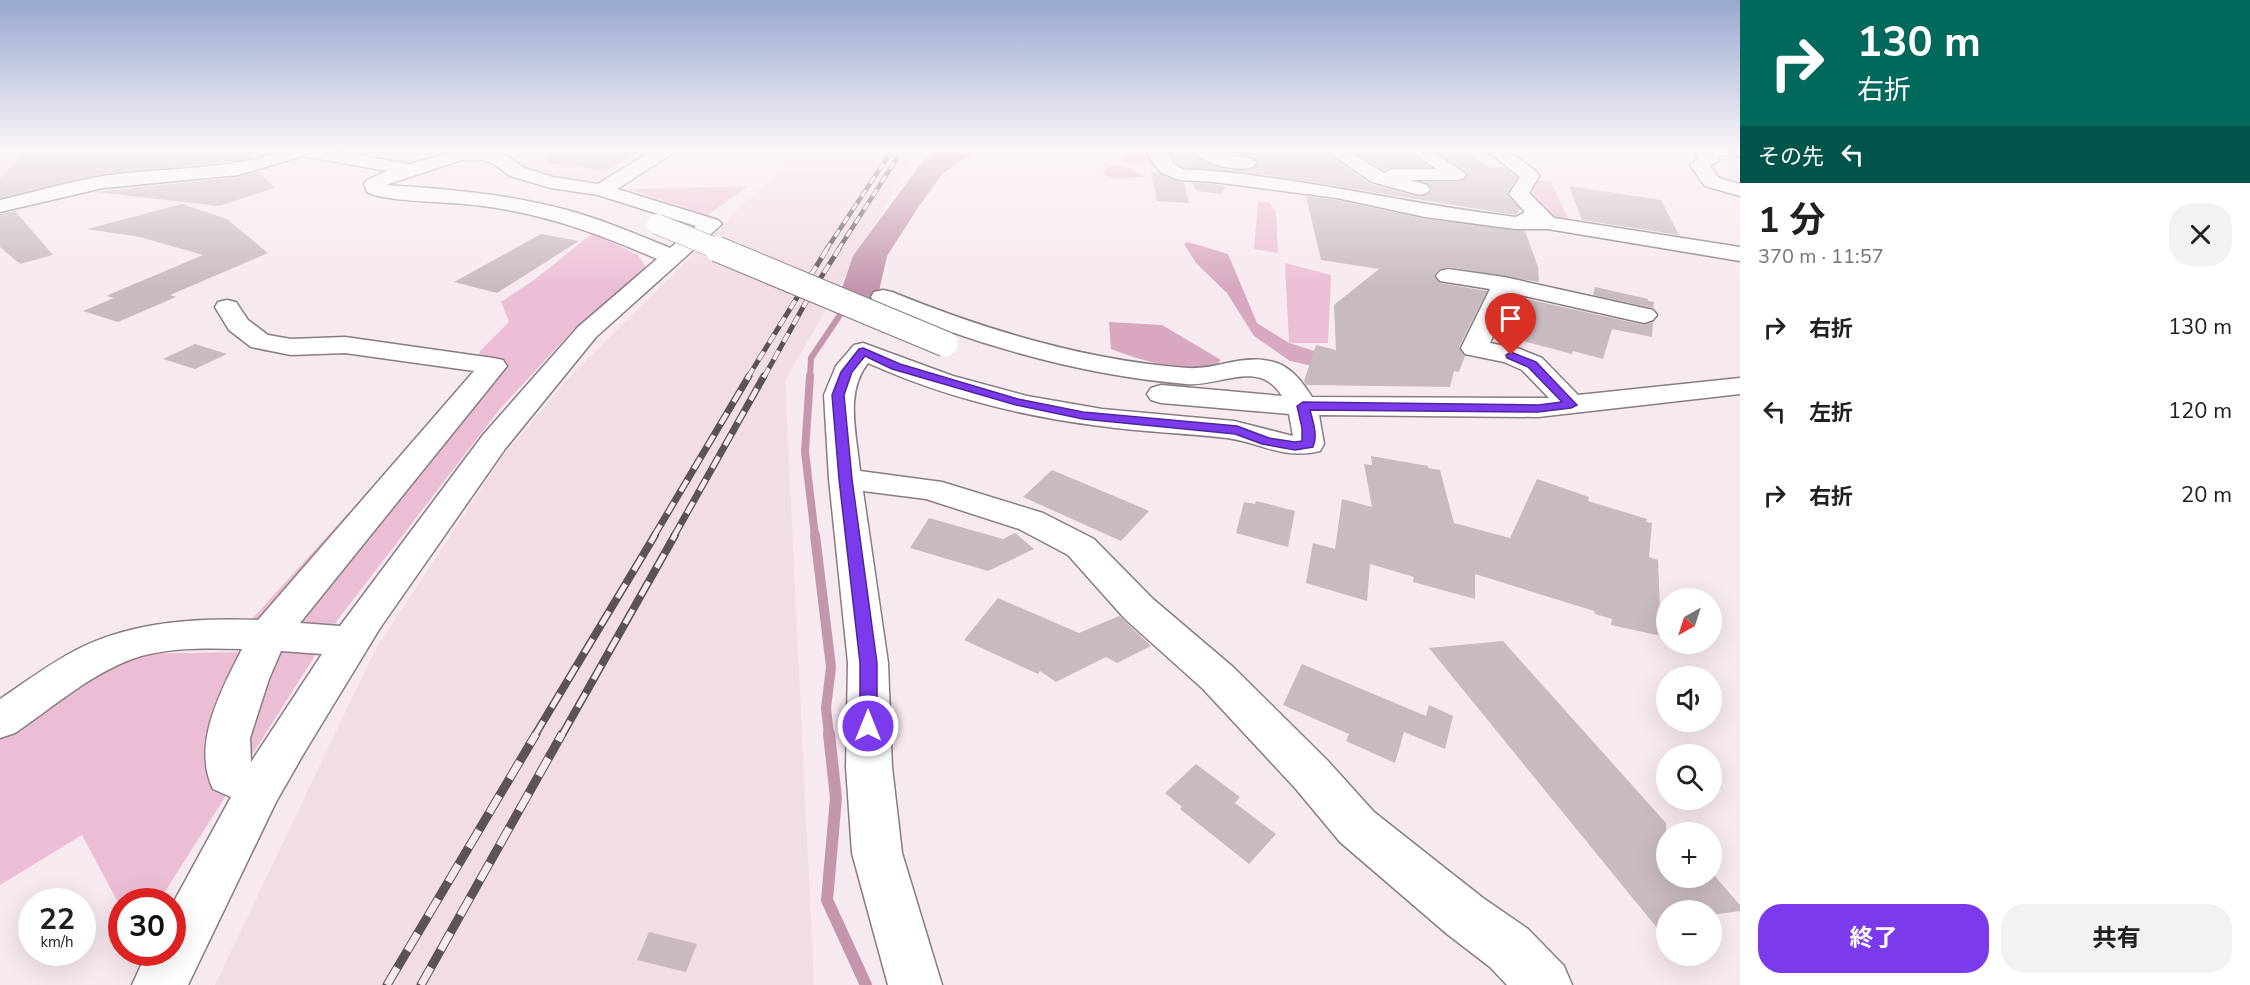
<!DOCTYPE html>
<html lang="ja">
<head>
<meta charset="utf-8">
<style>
  :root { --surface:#fff; --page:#f2f2f2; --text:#202124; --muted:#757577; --accent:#7c3aed }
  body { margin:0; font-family:"Nunito Sans","Noto Sans JP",sans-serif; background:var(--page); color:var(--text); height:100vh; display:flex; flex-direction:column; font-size:22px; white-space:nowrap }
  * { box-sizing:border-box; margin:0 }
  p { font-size:20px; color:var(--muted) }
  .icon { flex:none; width:33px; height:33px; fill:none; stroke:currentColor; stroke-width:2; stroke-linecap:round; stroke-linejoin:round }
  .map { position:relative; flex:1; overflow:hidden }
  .drawer { display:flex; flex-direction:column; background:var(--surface); width:510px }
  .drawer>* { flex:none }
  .banner { background:#00695c; color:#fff; overflow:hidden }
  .needle { width:39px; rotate:219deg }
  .fabs { position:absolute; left:1656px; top:588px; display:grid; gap:12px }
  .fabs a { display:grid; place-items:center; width:66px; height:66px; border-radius:50%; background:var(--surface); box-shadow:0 6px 24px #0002; font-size:30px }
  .speed { position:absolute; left:18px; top:888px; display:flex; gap:12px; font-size:30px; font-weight:700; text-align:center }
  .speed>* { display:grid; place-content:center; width:78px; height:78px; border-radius:50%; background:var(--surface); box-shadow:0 6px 24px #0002; line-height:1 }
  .speed small { font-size:15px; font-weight:400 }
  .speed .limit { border:9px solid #d22; background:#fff; color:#111 }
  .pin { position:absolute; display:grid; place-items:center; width:51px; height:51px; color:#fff; margin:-62px -26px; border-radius:50% 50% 50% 0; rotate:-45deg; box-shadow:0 0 6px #0007 }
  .pin .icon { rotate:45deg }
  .me { position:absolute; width:66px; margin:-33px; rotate:0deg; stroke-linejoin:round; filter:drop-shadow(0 0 4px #0008) }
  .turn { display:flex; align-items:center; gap:21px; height:126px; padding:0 18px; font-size:27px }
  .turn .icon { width:78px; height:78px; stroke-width:2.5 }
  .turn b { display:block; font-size:42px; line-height:51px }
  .then { display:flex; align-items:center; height:57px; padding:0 18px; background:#0003; gap:12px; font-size:22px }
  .round { display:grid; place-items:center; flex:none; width:63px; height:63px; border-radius:24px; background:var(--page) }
  .head { display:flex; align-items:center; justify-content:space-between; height:102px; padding:0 18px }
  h1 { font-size:36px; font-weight:700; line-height:45px }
  .cta { display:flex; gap:12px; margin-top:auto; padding:12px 18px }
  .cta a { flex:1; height:69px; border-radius:24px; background:var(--accent); color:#fff; font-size:24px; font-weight:700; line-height:69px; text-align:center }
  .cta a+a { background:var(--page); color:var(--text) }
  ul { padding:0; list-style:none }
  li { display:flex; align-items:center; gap:18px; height:84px; padding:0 18px }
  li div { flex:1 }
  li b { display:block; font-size:22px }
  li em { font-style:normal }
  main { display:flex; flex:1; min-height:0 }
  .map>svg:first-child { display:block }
</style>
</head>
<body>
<main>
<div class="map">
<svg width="1740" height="985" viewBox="0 0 1740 985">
  <rect width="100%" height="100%" fill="#f7e9f0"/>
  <path fill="#f2dce6" d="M 9,149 L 241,149 L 298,158 L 256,169 L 211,176 L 211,179 L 159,187 L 126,189 L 151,176 L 151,154 L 75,159 L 0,170 L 0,151 Z
    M 532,149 L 655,149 L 604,182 L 587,184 L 533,173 L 512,159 Z
    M 801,149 L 929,149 L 927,153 L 912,159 L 785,381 L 814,985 L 215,985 L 374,652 L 502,457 L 574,372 Z"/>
  <path fill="#ecbed5" d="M 1124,149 L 1151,149 L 1161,167 L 1121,161 Z
    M 1533,180 L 1551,182 L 1571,224 L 1550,219 L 1524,193 Z
    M 748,186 L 708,215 L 628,189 Z
    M 1258,202 L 1269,202 L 1276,212 L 1278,253 L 1254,249 Z
    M 593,233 L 638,255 L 646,268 L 573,330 L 499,410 L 339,618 L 159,901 L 122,902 L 121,908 L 82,835 L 0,885 L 0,739 L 134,654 L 241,652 L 251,620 L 475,374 L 480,351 L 509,322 L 501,302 L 534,280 Z
    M 1285,263 L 1331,275 L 1328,343 L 1289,343 Z"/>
  <path fill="#d7a8bf" d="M 1113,165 L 1131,169 L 1145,177 L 1112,178 L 1103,174 L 1106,168 Z
    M 1188,242 L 1228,254 L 1257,323 L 1289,343 L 1343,360 L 1344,373 L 1290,361 L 1254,336 L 1227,293 L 1196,263 L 1184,244 Z
    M 1109,322 L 1162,325 L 1221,360 L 1214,367 C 1175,370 1148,363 1111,349 Z"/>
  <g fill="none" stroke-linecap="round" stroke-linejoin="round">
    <path stroke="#c496ad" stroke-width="5" d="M 354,150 L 357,149"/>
    <path stroke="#c496ad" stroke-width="6" d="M 810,377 L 811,358 L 848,303 L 860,291"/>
    <path stroke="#c496ad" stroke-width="8" d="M 810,376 L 805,452 L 815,536"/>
    <path stroke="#c496ad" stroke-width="10" d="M 815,535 L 831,667 L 826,708 L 829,735"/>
    <path stroke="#c496ad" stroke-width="12" d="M 829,734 L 836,798 L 827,900 L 866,985"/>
    <path fill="#c496ad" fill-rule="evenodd" d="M 942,149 L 974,149 L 970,155 L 943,173 L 919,206 L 887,256 L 879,291 L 873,299 L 860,302 L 847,299 L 841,291 L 853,256 L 858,249 L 923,161 Z"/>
  </g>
  <path fill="#c8bac0" d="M 28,149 L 223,149 L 223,157 L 250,153 L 251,158 L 218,163 L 103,174 L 0,198 L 0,178 Z
    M 549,149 L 643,149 L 606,171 L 548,163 Z
    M 1214,149 L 1323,151 L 1371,184 L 1419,197 L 1428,195 L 1432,190 L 1426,182 L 1457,182 L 1466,179 L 1467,172 L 1433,149 L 1449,149 L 1456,153 L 1468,154 L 1491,168 L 1504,167 L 1517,177 L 1507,194 L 1520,209 L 1516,215 L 1267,175 L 1184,167 L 1176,162 L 1168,150 L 1190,150 L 1203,161 L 1228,170 L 1253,169 L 1258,164 L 1253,157 Z
    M 1406,149 L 1429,167 L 1392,167 L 1384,170 L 1351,150 Z
    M 259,171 L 275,188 L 219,206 L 95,192 L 238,177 Z
    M 1151,171 L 1184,183 L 1189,203 L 1157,201 Z
    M 1191,183 L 1214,184 L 1225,186 L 1222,194 L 1197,191 Z
    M 1569,186 L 1661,200 L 1679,235 L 1582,220 Z
    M 1306,196 L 1337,200 L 1425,219 L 1525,231 L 1538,267 L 1539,282 L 1448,267 L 1438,270 L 1434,276 L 1440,283 L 1487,291 L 1459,347 L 1465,356 L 1459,372 L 1454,371 L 1450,387 L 1306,385 L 1304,381 L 1316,345 L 1336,350 L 1334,305 L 1379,269 L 1321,260 Z
    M 182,204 L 227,219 L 268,253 L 170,295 L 176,297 L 118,322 L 83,311 L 114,298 L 106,296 L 203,255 L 140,237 L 87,229 Z
    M 15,211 L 53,255 L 20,264 L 0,247 L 0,214 Z
    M 541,234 L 579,241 L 497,293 L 454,282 Z
    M 1595,287 L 1648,299 L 1648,301 L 1654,302 L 1653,308 L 1593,295 Z
    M 1513,296 L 1644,325 L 1653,322 L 1652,337 L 1612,329 L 1603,359 L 1573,351 L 1572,354 L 1519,340 L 1521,337 L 1498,331 Z
    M 195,344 L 227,354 L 195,369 L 163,359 Z
    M 1371,456 L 1428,466 L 1428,468 L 1440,470 L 1454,523 L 1510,538 L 1537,479 L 1589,497 L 1588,501 L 1647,519 L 1646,522 L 1652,523 L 1649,557 L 1658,560 L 1660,608 L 1666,610 L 1666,637 L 1611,625 L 1612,619 L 1595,614 L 1594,611 L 1475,574 L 1475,599 L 1413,582 L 1414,577 L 1370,564 L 1367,601 L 1306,583 L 1313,543 L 1335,549 L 1342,499 L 1372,507 L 1364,464 L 1372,465 Z
    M 1052,470 L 1126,501 L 1149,511 L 1121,541 L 1023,497 Z
    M 1256,501 L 1295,511 L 1288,547 L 1236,533 L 1244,502 L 1255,504 Z
    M 929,518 L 1003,539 L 1015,533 L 1034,549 L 988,571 L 910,548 Z
    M 998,598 L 1079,633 L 1119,616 L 1151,646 L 1117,663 L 1106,657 L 1056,682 L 1040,671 L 1038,674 L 964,640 Z
    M 1503,641 L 1666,823 L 1666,878 L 1712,878 L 1712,873 L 1740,905 L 1740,911 L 1712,915 L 1712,910 L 1666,910 L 1666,939 L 1429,648 Z
    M 1302,664 L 1426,716 L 1429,705 L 1453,716 L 1445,749 L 1404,732 L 1395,763 L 1346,741 L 1349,734 L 1283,705 Z
    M 1196,764 L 1240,797 L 1235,803 L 1276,834 L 1249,864 L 1180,809 L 1182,807 L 1165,793 Z
    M 649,932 L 697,944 L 686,972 L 637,960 Z"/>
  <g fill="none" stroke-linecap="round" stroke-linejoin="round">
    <defs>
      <path id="minor" d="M 284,149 L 321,149 L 410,164 L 460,150 L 486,150 L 506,156 L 524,168 L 553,177 L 598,184 L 655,149 L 676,149 L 673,153 L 617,189 L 718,220 L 722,224 L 596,337 L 505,449 L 380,628 L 304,753 L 276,802 L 188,985 L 132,985 L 147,952 L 172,952 L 172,905 L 231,797 L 213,789 C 191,744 222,689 242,649 C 206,648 166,647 132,659 C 89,675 52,708 15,733 L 0,738 L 0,699 C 27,681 53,661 82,647 C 137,621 198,618 258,620 L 474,371 L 345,353 L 291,355 L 251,347 L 229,330 L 215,307 L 218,302 L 227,300 L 236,302 L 248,320 L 268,335 L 291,339 L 345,337 L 493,358 L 503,360 L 507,366 L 300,623 L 340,626 L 483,435 L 578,327 L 657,259 C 600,234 545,214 483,206 C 449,201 405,203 374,195 L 367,192 L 364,184 L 367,180 L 387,171 L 303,156 L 238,175 L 103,188 L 0,212 L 0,200 C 34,192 69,182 103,176 C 164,167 227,171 285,151 ZM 461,160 L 484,160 L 494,164 L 510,176 L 551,188 L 598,195 L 696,226 L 670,248 C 636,234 603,220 567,210 C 508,194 447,189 386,185 ZM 281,651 L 322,654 L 251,762 L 250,738 L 269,679 Z
        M 1147,149 L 1165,149 L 1174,164 L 1183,169 C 1295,175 1404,204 1516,217 L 1525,212 L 1509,194 L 1520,177 L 1485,149 L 1505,149 L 1537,172 L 1539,176 L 1529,193 L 1554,218 L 1740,247 L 1740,261 L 1548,229 L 1515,229 L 1425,217 L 1337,198 L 1214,182 L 1179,180 L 1160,172 L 1151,160 Z
        M 1192,149 L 1211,149 L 1216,153 L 1253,159 L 1256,163 L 1253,167 C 1234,172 1204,165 1192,149 Z
        M 1324,149 L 1345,149 L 1384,173 L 1392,169 L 1436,169 L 1408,149 L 1429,149 L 1466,174 L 1464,178 L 1457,180 L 1410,180 L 1427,185 L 1430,189 L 1427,193 L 1420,195 L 1372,182 Z
        M 1698,149 L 1740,149 L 1740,156 L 1720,155 L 1718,161 L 1710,166 L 1719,178 L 1740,184 L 1740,196 L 1705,186 L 1690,165 L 1700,157 L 1696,152 Z
        M 1448,269 L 1504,277 L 1653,310 L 1657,315 L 1653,320 L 1644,323 L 1512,293 L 1490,343 L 1520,349 L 1542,358 L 1578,395 L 1740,378 L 1740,394 L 1538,417 L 1319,415 L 1324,444 L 1320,451 C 1282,460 1262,443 1227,438 C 1185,433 1142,432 1100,426 C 1020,416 941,396 868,363 C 844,393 857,435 860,471 L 942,482 L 1043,513 L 1094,539 L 1153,599 L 1233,667 L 1327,760 L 1374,812 L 1483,898 L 1528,929 L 1564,966 L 1572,985 L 1507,985 L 1490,967 L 1447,934 L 1340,842 L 1295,788 L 1203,689 L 1125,619 L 1068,555 L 1019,529 L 926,499 L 863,491 L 888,663 L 892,767 L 902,853 L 942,985 L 888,985 L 852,853 L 846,767 L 848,663 L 829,479 L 824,395 L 836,366 L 854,345 L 863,343 L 953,376 L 1027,396 L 1102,409 L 1234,421 L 1293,436 L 1289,414 L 1161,403 L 1151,400 L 1147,394 L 1151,388 L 1161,385 L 1282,396 C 1259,358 1220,387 1186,384 C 1079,375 973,344 874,302 L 871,297 L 874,292 L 883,290 L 892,292 C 985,330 1085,360 1187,368 C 1218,370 1245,352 1277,363 C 1293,369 1303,383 1312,397 L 1549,398 L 1522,370 L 1504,362 L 1465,354 L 1461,348 L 1490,289 L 1440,281 L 1436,276 L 1440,271 Z"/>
    </defs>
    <use href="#minor" stroke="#897c82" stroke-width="3"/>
    <use href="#minor" fill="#fff" fill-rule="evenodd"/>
    <defs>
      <path id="rail-far4" d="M 826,250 L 893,149
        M 838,250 L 903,149"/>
      <path id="rail-far3" d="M 748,377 L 827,249
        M 764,377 L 811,293 L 839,249"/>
      <path id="rail-far2" d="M 654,536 L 749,376
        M 674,536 L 764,376"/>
      <path id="rail-far1" d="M 535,735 L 655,535
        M 562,735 L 675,535"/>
      <path id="rail" d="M 387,985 L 536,734
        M 421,985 L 562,734"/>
    </defs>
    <use href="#rail-far4" stroke="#5b5356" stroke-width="4.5"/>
    <use href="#rail-far3" stroke="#5b5356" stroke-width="5"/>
    <use href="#rail-far2" stroke="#5b5356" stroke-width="7"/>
    <use href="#rail-far1" stroke="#5b5356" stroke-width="8"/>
    <use href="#rail" stroke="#5b5356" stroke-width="9"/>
    <use href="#rail-far4" stroke="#f7e9f0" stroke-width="3" stroke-dasharray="8" stroke-linecap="butt"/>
    <use href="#rail-far3" stroke="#f7e9f0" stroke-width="4" stroke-dasharray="10" stroke-linecap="butt"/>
    <use href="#rail-far2" stroke="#f7e9f0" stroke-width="4.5" stroke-dasharray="13" stroke-linecap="butt"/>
    <use href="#rail-far1" stroke="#f7e9f0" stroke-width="5" stroke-dasharray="16" stroke-linecap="butt"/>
    <use href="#rail" stroke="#f7e9f0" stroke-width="7" stroke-dasharray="20" stroke-linecap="butt"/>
    <defs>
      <path id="minor-bridge-far1" d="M 657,224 L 720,250"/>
      <path id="minor-bridge" d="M 717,249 L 945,344"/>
    </defs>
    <use href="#minor-bridge-far1" stroke="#897c82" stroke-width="21" stroke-linecap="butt"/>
    <use href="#minor-bridge" stroke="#897c82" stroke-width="27" stroke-linecap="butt"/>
    <use href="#minor-bridge-far1" stroke="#fff" stroke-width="20"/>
    <use href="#minor-bridge" stroke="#fff" stroke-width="25"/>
  </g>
  <linearGradient id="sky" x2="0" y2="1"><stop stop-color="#99a8d0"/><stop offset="0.52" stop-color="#fbf5f8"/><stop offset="1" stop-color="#fbf5f8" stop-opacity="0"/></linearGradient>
  <rect width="1740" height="287" fill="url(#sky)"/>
  <path fill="#7c3aed" stroke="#51269a" stroke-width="1.5" d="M 863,348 L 900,364 L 1018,399 L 1083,412 L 1237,426 L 1269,438 L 1295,442 L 1302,441 L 1302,428 L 1297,406 L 1303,402 L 1538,405 L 1562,402 L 1528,367 L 1507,358 L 1506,355 L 1511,352 L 1536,362 L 1577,405 L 1571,408 L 1538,412 L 1310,410 C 1313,422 1318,435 1313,447 L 1295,450 L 1262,444 L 1235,434 L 1083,419 L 1016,405 L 892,369 L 865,356 L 852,372 L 844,395 L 852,479 L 877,663 L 877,726 L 875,731 L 868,733 L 862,731 L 860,726 L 860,663 L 839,479 L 832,395 L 841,372 L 859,349 Z"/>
</svg>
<div class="fabs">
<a><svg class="needle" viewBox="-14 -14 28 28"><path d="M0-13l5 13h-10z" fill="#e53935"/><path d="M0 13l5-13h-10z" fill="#757577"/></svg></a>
<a><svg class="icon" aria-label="sound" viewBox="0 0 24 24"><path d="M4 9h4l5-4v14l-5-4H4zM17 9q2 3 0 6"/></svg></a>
<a><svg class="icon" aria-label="search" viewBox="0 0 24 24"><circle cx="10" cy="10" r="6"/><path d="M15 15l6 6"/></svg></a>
<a>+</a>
<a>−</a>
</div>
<div class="speed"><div>22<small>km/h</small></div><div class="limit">30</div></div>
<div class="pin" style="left:1511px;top:355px;background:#d93025"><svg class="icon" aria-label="arrive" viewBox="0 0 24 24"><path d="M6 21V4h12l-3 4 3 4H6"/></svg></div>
<svg class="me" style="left:868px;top:726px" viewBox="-20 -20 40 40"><circle r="17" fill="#7c3aed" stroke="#fff" stroke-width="3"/><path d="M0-11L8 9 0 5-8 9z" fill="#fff"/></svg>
</div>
<section class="drawer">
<div class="banner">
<div class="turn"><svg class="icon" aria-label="right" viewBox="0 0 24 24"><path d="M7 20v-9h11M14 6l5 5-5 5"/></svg><div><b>130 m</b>右折</div></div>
<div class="then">その先<svg class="icon" aria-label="left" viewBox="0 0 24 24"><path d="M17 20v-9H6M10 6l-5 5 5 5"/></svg></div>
</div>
<div class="head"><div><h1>1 分</h1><p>370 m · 11:57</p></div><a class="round"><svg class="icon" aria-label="close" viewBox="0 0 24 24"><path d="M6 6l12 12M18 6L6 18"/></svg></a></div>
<ul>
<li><svg class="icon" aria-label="right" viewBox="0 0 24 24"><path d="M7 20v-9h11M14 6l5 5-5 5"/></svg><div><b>右折</b></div><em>130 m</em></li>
<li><svg class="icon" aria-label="left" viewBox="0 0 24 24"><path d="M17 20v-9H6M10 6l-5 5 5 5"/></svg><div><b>左折</b></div><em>120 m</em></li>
<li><svg class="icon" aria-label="right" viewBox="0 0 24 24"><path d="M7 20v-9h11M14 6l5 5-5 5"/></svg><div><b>右折</b></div><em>20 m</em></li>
</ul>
<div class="cta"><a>終了</a><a>共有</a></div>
</section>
</main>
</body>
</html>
